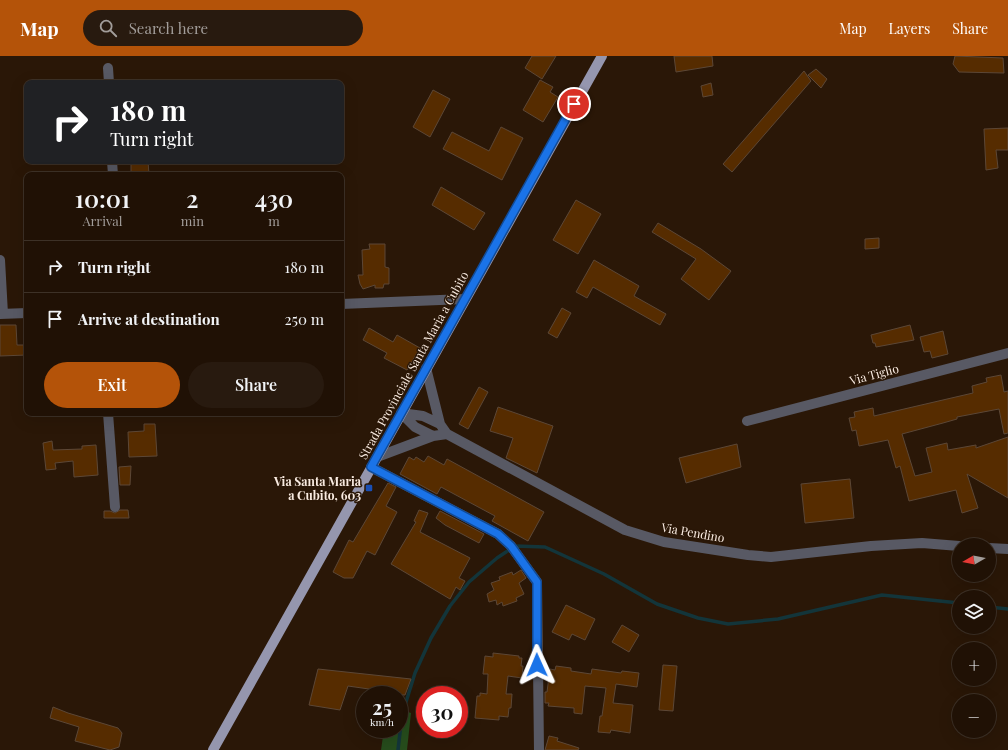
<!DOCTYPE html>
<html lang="en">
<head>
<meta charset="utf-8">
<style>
  :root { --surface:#201105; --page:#281a0f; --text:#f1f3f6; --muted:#a29d9a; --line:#3d3127; --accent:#b45309 }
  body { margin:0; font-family:"Playfair Display",serif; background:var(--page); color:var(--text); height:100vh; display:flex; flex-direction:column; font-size:15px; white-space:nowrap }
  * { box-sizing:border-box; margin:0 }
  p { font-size:13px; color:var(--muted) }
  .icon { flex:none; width:22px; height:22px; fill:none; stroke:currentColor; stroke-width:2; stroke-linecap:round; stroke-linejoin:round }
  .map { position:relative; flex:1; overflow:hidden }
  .details { position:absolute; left:24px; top:116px; width:320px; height:244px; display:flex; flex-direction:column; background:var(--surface); border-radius:8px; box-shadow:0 4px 16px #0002,0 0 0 1px var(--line) }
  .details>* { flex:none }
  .guide { position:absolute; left:24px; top:24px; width:320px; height:84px; border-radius:8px; box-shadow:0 4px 16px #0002,0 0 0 1px var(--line); background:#202124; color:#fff; overflow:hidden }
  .needle { width:26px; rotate:261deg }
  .fabs { position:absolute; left:952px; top:482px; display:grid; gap:8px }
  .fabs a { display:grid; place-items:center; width:44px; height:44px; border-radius:50%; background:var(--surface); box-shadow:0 4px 16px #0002,0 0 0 1px var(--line); font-size:20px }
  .speed { position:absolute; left:356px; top:630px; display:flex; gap:8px; font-size:20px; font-weight:700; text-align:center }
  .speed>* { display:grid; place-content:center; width:52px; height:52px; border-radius:50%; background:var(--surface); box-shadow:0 4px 16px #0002,0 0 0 1px var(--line); line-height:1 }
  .speed small { font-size:10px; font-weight:400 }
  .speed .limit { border:6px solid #d22; background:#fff; color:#111 }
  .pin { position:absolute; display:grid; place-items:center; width:34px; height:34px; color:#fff; margin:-17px; border:2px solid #fff; border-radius:50%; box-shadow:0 1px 4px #0007 }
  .me { position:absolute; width:44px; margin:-22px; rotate:359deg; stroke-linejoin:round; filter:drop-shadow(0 0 3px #0008) }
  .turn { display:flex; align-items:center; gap:14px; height:84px; padding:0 20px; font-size:18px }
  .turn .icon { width:52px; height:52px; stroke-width:2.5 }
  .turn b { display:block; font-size:28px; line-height:34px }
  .eta { display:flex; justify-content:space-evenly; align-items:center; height:68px; text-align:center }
  .eta b { font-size:24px; font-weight:600; line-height:28px }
  .cta { display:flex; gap:8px; margin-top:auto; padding:8px 20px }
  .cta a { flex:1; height:46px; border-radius:24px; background:var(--accent); color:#fff; font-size:16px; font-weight:600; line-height:46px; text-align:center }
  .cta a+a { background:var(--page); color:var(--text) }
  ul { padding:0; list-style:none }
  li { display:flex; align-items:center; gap:12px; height:52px; padding:0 20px; border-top:1px solid var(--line) }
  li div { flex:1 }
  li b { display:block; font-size:15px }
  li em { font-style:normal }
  header { display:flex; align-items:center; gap:24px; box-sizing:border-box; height:56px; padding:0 20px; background:var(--accent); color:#fff }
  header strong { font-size:19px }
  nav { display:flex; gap:22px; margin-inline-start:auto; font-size:14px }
  .search { width:280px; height:36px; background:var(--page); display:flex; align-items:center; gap:10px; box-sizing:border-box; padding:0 14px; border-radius:22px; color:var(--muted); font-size:15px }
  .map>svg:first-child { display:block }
</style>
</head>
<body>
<header>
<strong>Map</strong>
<div class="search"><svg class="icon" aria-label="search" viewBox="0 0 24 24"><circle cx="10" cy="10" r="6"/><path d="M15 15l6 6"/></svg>Search here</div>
<nav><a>Map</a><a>Layers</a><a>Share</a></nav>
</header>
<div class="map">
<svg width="1008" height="694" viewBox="0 0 1008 694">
  <rect width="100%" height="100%" fill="#2a1707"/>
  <path fill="#264c1c" d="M 399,653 L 411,657 L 407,694 L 381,694 L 384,673 L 399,673 Z"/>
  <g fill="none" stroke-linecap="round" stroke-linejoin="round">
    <path stroke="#13353a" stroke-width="3.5" d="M 989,551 L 1008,553
      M 398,694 L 402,659 L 415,617 L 431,582 L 450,550 L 469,526 L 497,502 L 515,490 L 545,491 L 604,518 L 657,548 L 698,562 L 728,568 L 778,563 L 882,539 L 959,547"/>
  </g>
  <path fill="#562c00" stroke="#5c4736" d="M 532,0 L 556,0 L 542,23 L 525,12 Z
    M 674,0 L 712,0 L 713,10 L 676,16 Z
    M 955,0 L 1003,2 L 1004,17 L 959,16 L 953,8 Z
    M 816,13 L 827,23 L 821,32 L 808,19 Z
    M 804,15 L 811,25 L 732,116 L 723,108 Z
    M 540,24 L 553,31 L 550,36 L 558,41 L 543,66 L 523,54 Z
    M 711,27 L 713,39 L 703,41 L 701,30 Z
    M 433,34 L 450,43 L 430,81 L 413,71 Z
    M 501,71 L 523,82 L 502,124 L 443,93 L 452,76 L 489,95 Z
    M 1008,72 L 1008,94 L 996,94 L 998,112 L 986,114 L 984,73 Z
    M 131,105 L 148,105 L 149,119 L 131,119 Z
    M 441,131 L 485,157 L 474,174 L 432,149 Z
    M 576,144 L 601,158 L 578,198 L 553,184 Z
    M 658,167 L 701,193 L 731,215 L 709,244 L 681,223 L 696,203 L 652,176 Z
    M 879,182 L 879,192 L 865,193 L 865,183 Z
    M 369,188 L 385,188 L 385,211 L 389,212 L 389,228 L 384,228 L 383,232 L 375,232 L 375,229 L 363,233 L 360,228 L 358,219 L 363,219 L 362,194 L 370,193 Z
    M 594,204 L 639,230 L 634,240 L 666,258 L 660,269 L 593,231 L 587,242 L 576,236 Z
    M 562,252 L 571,257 L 557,282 L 548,277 Z
    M 0,269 L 16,269 L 17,289 L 27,289 L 27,299 L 0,300 Z
    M 910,269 L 914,284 L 876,291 L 875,287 L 873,287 L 871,279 Z
    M 369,272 L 393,286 L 397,279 L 420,292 L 407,314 L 384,302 L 387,297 L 363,284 Z
    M 943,275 L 948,298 L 932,302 L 930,295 L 924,296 L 920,281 Z
    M 1001,319 L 1004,336 L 1008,335 L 1008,377 L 1004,378 L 999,353 L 957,361 L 957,363 L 943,367 L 902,378 L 915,420 L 932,416 L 926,392 L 947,387 L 948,394 L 976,389 L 976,392 L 1008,381 L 1008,442 L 967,418 L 978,452 L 962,457 L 956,434 L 909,445 L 900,410 L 896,412 L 888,384 L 859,390 L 856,374 L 852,375 L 849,362 L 855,361 L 854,356 L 873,352 L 874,360 L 973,337 L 972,330 L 987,326 L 986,322 Z
    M 479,331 L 488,336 L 468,373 L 459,368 Z
    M 498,351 L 553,370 L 537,417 L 506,402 L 513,382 L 490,375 Z
    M 144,368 L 155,368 L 157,400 L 129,401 L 128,376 L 144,375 Z
    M 52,385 L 53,394 L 82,393 L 82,390 L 96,389 L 98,419 L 74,421 L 73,405 L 55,407 L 56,413 L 46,414 L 43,387 Z
    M 737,388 L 741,411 L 686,427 L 679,402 Z
    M 428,400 L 444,409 L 447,403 L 544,456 L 528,485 L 492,465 L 495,460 L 441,431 L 437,438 L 400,418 L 409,401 L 414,404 L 416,401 L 424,406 Z
    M 131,410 L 130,429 L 120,429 L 119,411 Z
    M 850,423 L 854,462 L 805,467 L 801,428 Z
    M 388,427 L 396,431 L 386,450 L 397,456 L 375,499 L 367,495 L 353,522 L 344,522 L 333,516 L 349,484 L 353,486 Z
    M 120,454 L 128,454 L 129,462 L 104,462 L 104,455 L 110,455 L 115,457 Z
    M 419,454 L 428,457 L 420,476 L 470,502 L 459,522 L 465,525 L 460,534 L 456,531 L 450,543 L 391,508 L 416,466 L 414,465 Z
    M 440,455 L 484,478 L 479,487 L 445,469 L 436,462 Z
    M 521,514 L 526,522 L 519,527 L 524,538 L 516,542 L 517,545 L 503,550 L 502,546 L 497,549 L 496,544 L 489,546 L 487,538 L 494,534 L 491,527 L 500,524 L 499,521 L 512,516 L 513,519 Z
    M 566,549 L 595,563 L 585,584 L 572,578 L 569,584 L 552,576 Z
    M 622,569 L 639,579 L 629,596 L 612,586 Z
    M 493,597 L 519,600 L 519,602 L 522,602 L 521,610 L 523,610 L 522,622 L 508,620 L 506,638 L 512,638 L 511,652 L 509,652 L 508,661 L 499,660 L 499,664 L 475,662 L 477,640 L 480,640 L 480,637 L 487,638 L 488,618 L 483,618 L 485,600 L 493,601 Z
    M 663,609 L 677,610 L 673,655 L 659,654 Z
    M 556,610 L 571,612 L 571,615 L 591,618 L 592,613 L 621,617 L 622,615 L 639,617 L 637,631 L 616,628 L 613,647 L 633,649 L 630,677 L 611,674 L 610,677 L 598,676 L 600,660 L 602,660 L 606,632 L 585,630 L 582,658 L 574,657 L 574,652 L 548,650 L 549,647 L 545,647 L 545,636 L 547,636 L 550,613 L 555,614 Z
    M 318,613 L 411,623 L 405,639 L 370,639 L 369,633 L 348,630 L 340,654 L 309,649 Z
    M 53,651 L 68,657 L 118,672 L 122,677 L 119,691 L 110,694 L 75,685 L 79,671 L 50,662 Z
    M 549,680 L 558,682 L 557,685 L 579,692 L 578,694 L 545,694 Z"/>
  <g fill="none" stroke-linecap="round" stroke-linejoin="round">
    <path stroke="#585964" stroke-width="10" d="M 108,12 L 109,27
      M 112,105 L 113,119
      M 0,204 L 3,258
      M 341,248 L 465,243
      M 0,258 L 27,257
      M 426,312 L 440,368 L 447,378 L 625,474 L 664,486 L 748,499 L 771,501 L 871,490 L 922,487 L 959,490
      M 108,357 L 115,451
      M 401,357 L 423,360 L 440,368
      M 401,357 L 415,371 L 433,380
      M 747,365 L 1008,297
      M 377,401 L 433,380 L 447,378
      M 371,411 L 498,478 L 511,490 L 537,526 L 539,694
      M 989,492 L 1008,493"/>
    <path stroke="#9596ae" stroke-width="10" d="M 213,694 L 602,0"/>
  </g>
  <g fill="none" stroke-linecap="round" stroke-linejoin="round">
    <defs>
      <path id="route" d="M 537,609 L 537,526 L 511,490 L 498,478 L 371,411 L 574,48"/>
    </defs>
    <use href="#route" stroke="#114b97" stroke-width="10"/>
    <use href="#route" stroke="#1a73e8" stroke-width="7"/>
  </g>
  <rect fill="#1a4fb4" stroke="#2a1707" stroke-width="1.5" x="365" y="428" width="8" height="8" rx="2"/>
  <g text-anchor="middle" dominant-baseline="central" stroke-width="3" stroke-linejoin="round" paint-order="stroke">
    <g font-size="12" fill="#f9ebe1" stroke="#2a1707">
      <text transform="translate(413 309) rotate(-61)">Strada Provinciale Santa Maria a Cubito</text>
      <text transform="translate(874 318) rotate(-15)">Via Tiglio</text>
      <text transform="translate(693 476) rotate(10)">Via Pendino</text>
    </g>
    <g font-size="12" font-weight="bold" fill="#f9ebe1" stroke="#2a1707" text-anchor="end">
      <text x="361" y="425">Via Santa Maria<tspan x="361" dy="14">a Cubito, 603</tspan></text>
    </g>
  </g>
</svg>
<div class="fabs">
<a><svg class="needle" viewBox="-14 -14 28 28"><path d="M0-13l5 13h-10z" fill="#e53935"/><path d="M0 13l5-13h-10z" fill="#a29d9a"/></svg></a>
<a><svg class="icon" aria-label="layers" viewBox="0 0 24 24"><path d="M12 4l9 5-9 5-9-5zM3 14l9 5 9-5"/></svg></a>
<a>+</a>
<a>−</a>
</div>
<div class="speed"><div>25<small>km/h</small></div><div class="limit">30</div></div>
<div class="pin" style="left:574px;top:48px;background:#d93025"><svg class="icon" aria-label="arrive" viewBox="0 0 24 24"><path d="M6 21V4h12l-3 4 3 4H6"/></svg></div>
<svg class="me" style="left:537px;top:609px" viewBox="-20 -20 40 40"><path d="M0-17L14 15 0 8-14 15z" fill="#1a73e8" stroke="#fff" stroke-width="4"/></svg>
<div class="guide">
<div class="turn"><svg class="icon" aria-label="right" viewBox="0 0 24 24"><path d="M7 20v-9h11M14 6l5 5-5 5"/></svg><div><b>180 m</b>Turn right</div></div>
</div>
<section class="details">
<div class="eta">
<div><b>10:01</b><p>Arrival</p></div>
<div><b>2</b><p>min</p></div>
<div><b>430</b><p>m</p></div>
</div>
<ul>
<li><svg class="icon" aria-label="right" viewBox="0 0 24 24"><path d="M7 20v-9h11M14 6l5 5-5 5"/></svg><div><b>Turn right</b></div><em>180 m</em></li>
<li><svg class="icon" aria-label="arrive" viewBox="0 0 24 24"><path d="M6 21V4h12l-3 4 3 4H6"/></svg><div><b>Arrive at destination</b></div><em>250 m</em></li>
</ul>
<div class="cta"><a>Exit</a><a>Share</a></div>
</section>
</div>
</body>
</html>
